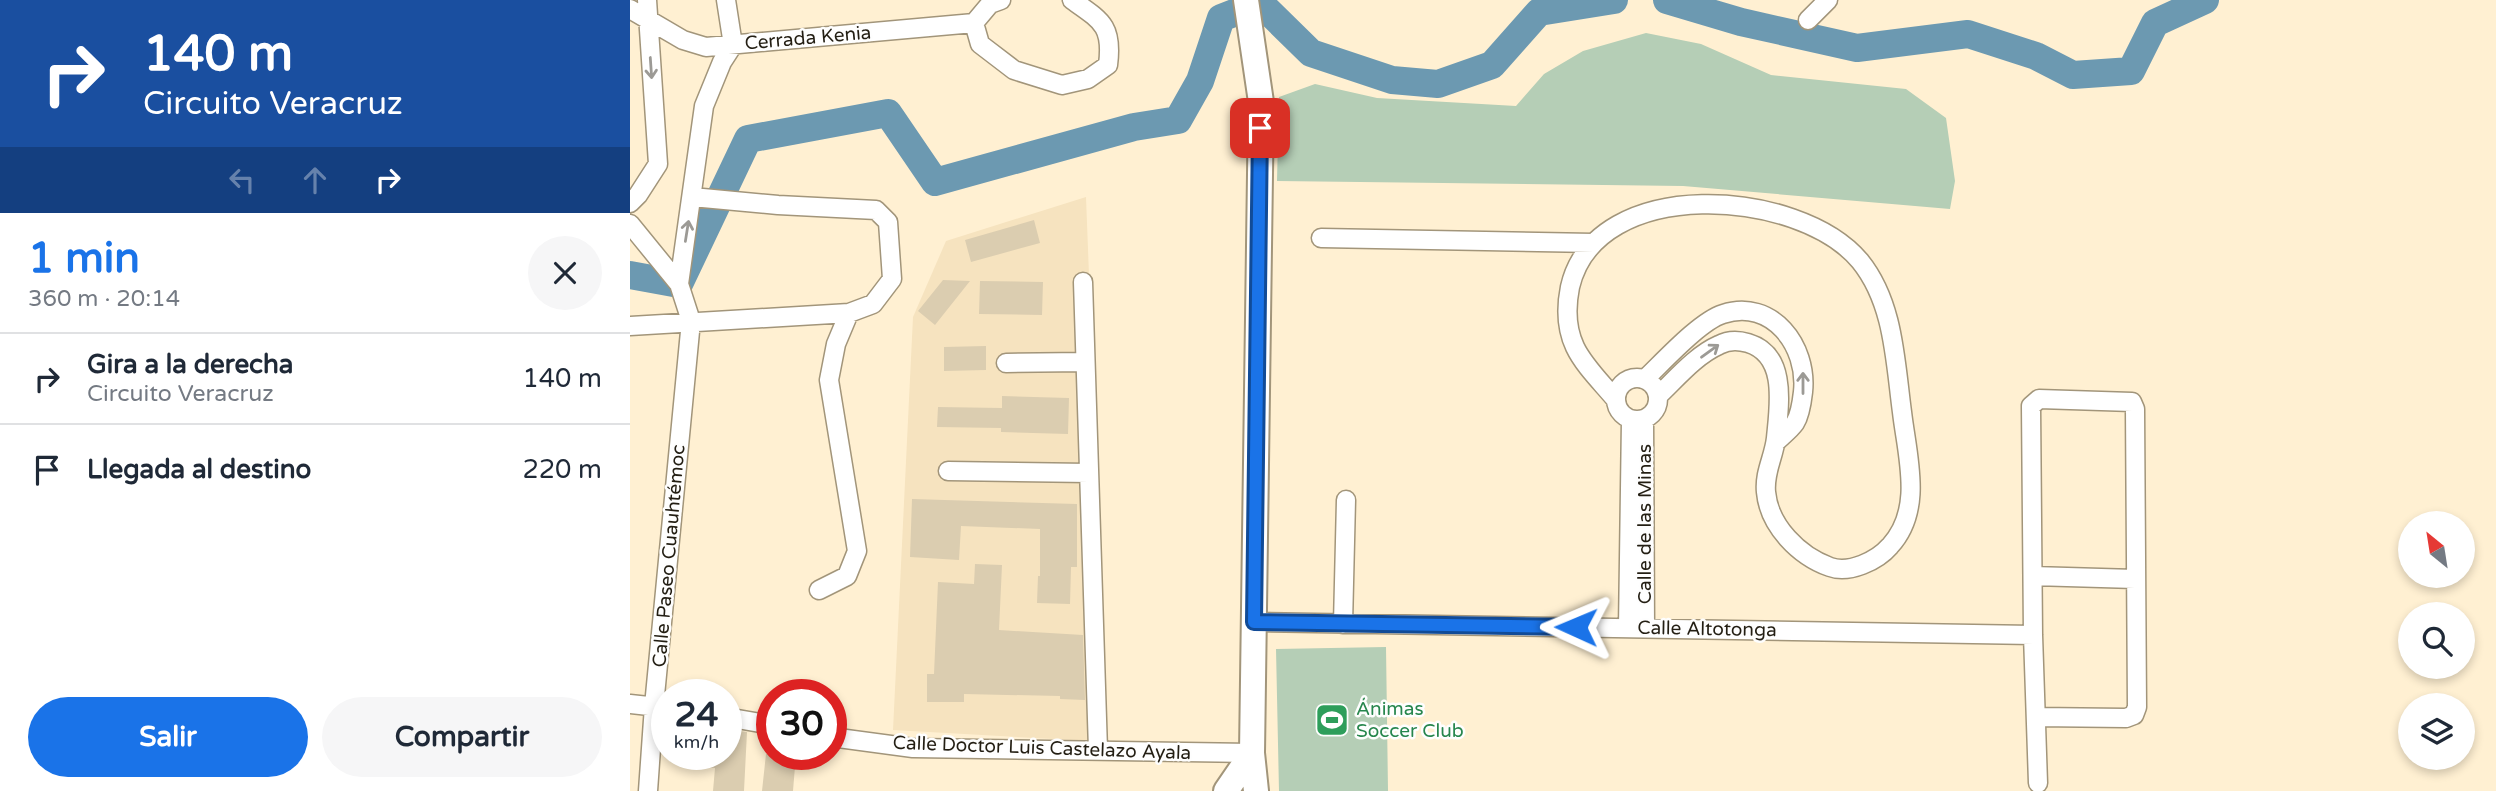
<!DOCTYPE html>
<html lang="es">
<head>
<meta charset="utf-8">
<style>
  :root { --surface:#fff; --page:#f6f6f7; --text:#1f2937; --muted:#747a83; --line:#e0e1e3; --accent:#1a73e8 }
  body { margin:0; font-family:"Varela Round",sans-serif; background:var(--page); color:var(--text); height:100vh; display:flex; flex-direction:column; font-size:26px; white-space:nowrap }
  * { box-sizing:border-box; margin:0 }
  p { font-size:23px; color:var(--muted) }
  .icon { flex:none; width:38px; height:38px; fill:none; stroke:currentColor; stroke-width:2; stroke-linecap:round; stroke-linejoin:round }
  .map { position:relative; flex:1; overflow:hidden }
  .details { display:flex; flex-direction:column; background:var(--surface); width:630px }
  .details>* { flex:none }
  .top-card { background:#1a4fa0; color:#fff; overflow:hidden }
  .needle { width:46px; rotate:330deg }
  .tools { position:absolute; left:1768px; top:511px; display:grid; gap:14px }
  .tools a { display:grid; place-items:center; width:77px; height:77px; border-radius:50%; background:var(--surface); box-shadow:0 4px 10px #0003; font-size:35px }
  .speed { position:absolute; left:21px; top:679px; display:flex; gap:14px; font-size:35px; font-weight:700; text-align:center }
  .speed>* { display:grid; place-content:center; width:91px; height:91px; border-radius:50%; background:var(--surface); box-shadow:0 4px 10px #0003; line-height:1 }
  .speed small { font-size:18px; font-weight:400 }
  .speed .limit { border:10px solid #d22; background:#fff; color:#111 }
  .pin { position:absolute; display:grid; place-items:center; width:60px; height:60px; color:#fff; margin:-30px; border-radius:14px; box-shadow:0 4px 10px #0006 }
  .me { position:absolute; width:77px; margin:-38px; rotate:271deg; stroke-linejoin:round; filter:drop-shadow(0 0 5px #0008) }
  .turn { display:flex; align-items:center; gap:24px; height:147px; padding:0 28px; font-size:32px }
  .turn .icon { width:91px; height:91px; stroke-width:2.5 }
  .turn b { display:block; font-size:49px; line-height:60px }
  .lanes { display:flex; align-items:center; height:66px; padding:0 28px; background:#0003; justify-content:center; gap:35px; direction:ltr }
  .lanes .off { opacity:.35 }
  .round { display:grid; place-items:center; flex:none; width:74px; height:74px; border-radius:37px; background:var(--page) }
  .head { display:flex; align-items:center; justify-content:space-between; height:119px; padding:0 28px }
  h1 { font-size:42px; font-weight:700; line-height:52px; color:var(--accent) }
  .button { display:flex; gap:14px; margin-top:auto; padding:14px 28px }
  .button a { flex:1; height:80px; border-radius:42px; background:var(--accent); color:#fff; font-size:28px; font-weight:700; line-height:80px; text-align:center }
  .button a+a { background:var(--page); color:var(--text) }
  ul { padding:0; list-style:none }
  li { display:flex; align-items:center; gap:21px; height:91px; padding:0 28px; border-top:2px solid var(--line) }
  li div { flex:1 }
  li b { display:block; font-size:26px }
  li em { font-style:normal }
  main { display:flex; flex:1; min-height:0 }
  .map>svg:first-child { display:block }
</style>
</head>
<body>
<main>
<section class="details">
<div class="top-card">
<div class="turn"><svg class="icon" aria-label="right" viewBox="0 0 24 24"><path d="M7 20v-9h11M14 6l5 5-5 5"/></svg><div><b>140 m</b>Circuito Veracruz</div></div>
<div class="lanes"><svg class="icon off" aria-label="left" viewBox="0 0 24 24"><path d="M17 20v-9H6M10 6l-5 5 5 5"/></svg><svg class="icon off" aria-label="ahead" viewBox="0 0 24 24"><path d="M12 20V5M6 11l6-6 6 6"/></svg><svg class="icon" aria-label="right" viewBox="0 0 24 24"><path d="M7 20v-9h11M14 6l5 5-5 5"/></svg></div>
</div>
<div class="head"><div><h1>1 min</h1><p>360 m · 20:14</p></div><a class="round"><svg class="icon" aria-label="close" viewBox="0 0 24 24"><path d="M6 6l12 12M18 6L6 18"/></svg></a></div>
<ul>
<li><svg class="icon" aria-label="right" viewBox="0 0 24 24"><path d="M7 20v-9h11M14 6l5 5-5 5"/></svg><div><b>Gira a la derecha</b><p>Circuito Veracruz</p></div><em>140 m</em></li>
<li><svg class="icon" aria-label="arrive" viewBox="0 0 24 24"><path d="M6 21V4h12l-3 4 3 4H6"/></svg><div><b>Llegada al destino</b></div><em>220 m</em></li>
</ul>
<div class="button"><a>Salir</a><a>Compartir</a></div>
</section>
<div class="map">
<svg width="1866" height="791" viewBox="0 0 1866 791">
  <rect width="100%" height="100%" fill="#fff0d2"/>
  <path fill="#f6e3bf" d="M 456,197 L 477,742 L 263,730 L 283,317 L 316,241 Z"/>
  <path fill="#b5ceb6" d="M 1016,33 L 1071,44 L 1141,75 L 1276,89 L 1316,118 L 1325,181 L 1320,209 L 1053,186 L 647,181 L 649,97 L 685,84 L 747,98 L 886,106 L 914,74 L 953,51 Z
    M 756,647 L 758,791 L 649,791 L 646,649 Z"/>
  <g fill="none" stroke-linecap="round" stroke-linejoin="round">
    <path stroke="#6c99b1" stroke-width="28" d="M 1037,0 L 1111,22 L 1227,48 L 1338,34 L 1406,56 L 1443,75 L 1501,71 L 1525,23 L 1575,0
      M 0,275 L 49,284 L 118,139 L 258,113 L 305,182 L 504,127 L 548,120 L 570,81 L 591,18 L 630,3 L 681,53 L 762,80 L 808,84 L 862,65 L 909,12 L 984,0"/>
  </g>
  <path fill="#dbcdb0" d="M 404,220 L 410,243 L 341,262 L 335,240 Z
    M 313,280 L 340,281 L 305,325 L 288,311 Z
    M 350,281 L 413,282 L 412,315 L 349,314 Z
    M 356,346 L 356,370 L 314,371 L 314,347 Z
    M 372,396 L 439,398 L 438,434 L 371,432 L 371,428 L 307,427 L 308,407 L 372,408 Z
    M 282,499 L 447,504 L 447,567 L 441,567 L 440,604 L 407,603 L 408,576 L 410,576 L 410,529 L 331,526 L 329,560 L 280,557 Z
    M 345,564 L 372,565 L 369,630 L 453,635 L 455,700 L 430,699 L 430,696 L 334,694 L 334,702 L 297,702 L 297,674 L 304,674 L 308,582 L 344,584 Z
    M 96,729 L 117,732 L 114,791 L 83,791 L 85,768 L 40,762 L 40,754 L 96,754 Z
    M 136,754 L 166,754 L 163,791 L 132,791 Z"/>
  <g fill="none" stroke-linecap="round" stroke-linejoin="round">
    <defs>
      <path id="street" d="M 0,9 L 53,40 L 76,47 L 344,23 L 360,4 L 371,0
        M 1178,20 L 1198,0
        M 344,23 L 350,44 L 384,70 L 432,85 L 458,79 L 478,65 C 483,26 472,21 442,0
        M 0,203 L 8,195 L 28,164 L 17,0
        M 0,224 L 49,284
        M 691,238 L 964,243
        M 453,282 L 468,750
        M 0,326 L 219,313 L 243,304 L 262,279 L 258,222 L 246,210 L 148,205 L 62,197
        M 376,363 L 455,362
        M986 399a21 21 0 1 1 42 0a21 21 0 1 1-42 0Z
        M 1015,379 C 1033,362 1070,321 1093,314 C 1142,298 1178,346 1173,392 C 1172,401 1170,415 1165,423 C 1160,430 1152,436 1146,442
        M 986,400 C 972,383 954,366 945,347 C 936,328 936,307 940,287 C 966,174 1169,188 1230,261 C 1264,303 1265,360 1272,412 C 1277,456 1294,509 1260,546 C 1247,561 1219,574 1200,567 C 1169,556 1139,526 1136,492 C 1134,472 1144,457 1146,438 C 1149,406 1158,355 1118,343 C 1108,340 1098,340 1089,345 C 1066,355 1046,379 1028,396
        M 1014,419 L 1015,628
        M 318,471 L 459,473
        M 1403,576 L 1505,579
        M 189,590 L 217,576 L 227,551 L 199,380 L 206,344 L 219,313
        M 624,622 L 1403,635
        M 713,624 L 716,500
        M 998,628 L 1001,420
        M 0,704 L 37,708
        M 96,717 L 142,725
        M 1406,717 L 1496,718 L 1504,715 L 1507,707 L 1505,409 L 1502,402 L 1409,399 L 1401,406 L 1403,635 L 1408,783
        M 201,737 L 283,748 L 622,753
        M 18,791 L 24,706 L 61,321 L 49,284 L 74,106 L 92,62 L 103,45 L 96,0"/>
      <path id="secondary" d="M 616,0 L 631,102 L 622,753 L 626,791
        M 596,791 L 622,753"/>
    </defs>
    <use href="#street" stroke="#a2957a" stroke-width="21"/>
    <use href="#secondary" stroke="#a2957a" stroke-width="28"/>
    <use href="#street" stroke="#fff" stroke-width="18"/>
    <use href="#secondary" stroke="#fff" stroke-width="24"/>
  </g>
  <defs><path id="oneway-shaft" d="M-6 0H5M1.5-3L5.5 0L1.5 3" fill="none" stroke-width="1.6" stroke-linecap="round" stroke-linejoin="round" transform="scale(1.75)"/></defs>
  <g stroke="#9c9a95">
    <use href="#oneway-shaft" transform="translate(21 68) rotate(86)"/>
    <use href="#oneway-shaft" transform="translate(57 231) rotate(-81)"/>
    <use href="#oneway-shaft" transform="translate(1080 351) rotate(-36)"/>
    <use href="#oneway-shaft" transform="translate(1173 383) rotate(-90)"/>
  </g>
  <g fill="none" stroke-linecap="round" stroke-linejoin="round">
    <defs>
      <path id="route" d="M 630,128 L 624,622 L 946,627"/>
    </defs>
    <use href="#route" stroke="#114b97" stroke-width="18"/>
    <use href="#route" stroke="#1a73e8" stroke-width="12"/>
  </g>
  <defs>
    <symbol id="stadium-square" viewBox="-11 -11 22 22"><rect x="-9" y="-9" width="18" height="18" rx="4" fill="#2e9e5b" stroke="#fefefe"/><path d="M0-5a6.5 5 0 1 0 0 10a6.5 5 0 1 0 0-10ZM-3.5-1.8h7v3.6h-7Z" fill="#fff"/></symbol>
  </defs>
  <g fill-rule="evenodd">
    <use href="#stadium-square" x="683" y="701" width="38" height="38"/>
  </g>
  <g text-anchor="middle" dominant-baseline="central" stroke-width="5" stroke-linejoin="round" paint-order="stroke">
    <g font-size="19" fill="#231e13" stroke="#fefefe">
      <text transform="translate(178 38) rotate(-5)">Cerrada Kenia</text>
      <text transform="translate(1015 524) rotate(-90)">Calle de las Minas</text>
      <text transform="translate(39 556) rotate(-85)">Calle Paseo Cuauhtémoc</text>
      <text transform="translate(1077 629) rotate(1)">Calle Altotonga</text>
      <text transform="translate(412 748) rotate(2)">Calle Doctor Luis Castelazo Ayala</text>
    </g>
    <g font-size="19" fill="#27864d" stroke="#fefefe" text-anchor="start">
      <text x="726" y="709">Ánimas<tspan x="726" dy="22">Soccer Club</tspan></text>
    </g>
  </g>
</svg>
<div class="tools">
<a><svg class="needle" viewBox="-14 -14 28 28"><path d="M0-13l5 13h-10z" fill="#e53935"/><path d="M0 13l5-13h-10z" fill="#747a83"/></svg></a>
<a><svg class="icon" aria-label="search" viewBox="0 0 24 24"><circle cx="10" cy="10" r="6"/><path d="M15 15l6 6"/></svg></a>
<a><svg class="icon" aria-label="layers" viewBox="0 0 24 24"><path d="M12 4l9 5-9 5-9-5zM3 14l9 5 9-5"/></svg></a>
</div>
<div class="speed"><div>24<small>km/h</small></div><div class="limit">30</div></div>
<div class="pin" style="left:630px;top:128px;background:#d93025"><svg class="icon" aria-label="arrive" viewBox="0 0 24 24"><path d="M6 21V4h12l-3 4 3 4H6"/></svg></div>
<svg class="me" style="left:946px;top:627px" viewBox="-20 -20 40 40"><path d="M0-17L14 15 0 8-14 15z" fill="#1a73e8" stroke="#fff" stroke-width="4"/></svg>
</div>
</main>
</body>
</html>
